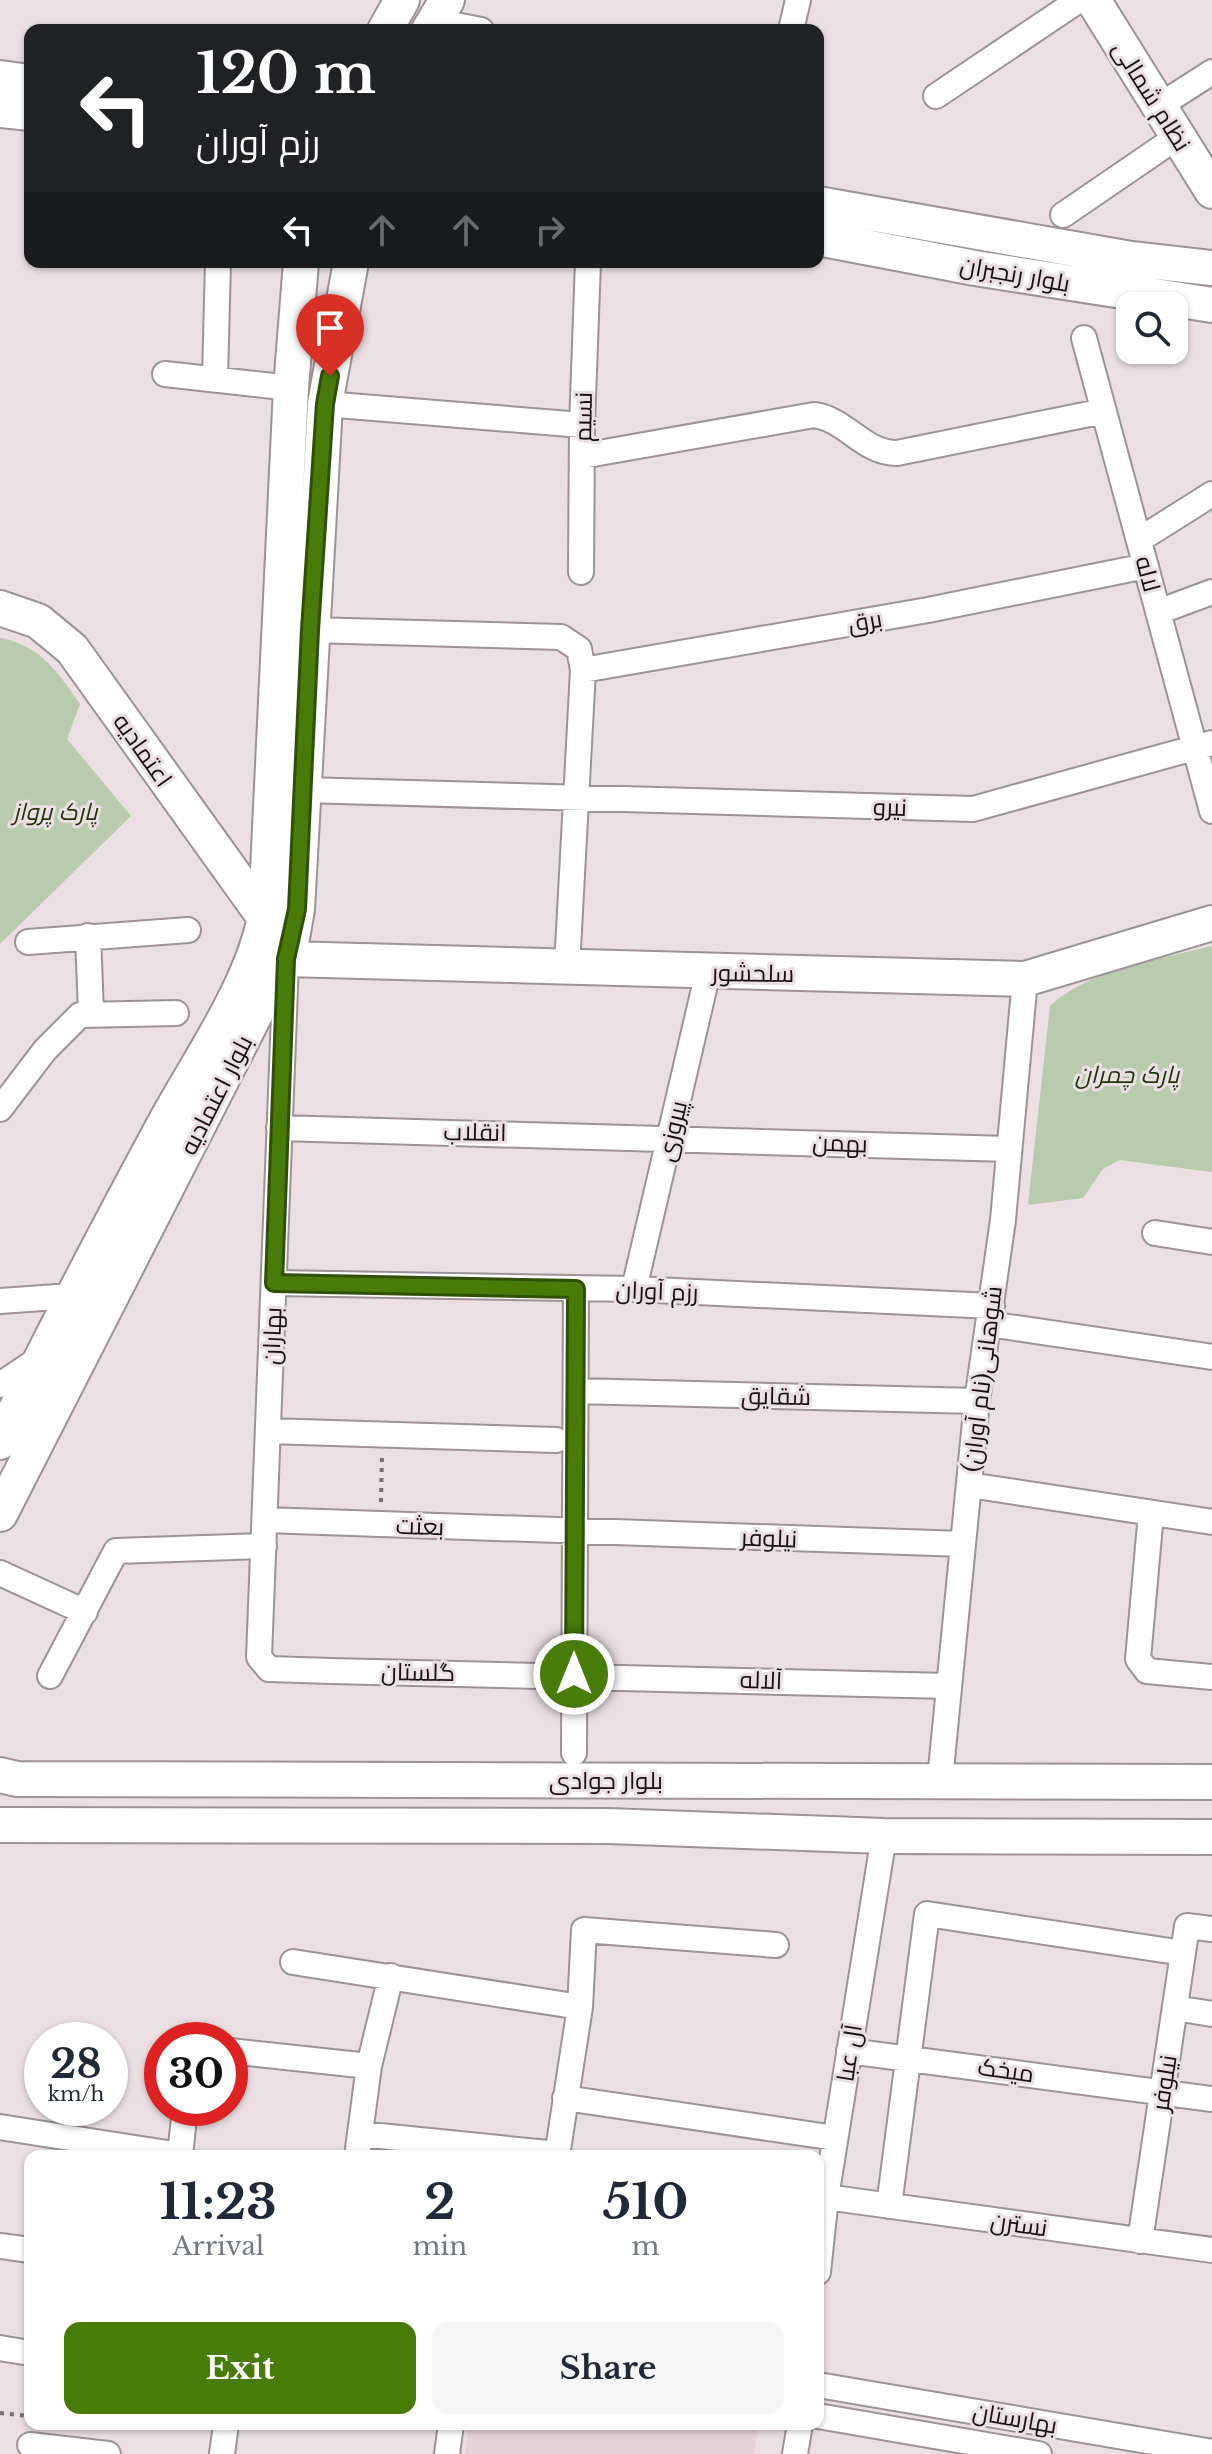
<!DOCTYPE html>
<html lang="en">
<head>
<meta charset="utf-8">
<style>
  :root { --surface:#fff; --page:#f6f6f7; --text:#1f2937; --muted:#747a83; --accent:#487b08 }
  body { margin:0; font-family:"Libre Baskerville",Cairo,serif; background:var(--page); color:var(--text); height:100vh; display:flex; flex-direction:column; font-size:30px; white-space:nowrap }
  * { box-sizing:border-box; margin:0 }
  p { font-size:26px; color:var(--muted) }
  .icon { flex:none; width:44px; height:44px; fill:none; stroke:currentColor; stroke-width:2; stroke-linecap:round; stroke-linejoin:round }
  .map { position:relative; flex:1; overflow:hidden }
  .drawer { position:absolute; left:24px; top:2150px; width:800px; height:280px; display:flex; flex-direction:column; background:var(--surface); border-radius:16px; box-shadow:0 2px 6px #0004 }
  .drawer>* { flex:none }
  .guide { position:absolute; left:24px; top:24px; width:800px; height:244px; border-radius:16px; box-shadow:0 2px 6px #0004; background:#202124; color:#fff; overflow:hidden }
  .fabs { position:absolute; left:1116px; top:292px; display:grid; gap:16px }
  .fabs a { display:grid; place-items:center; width:72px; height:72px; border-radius:16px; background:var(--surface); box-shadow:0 2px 6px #0004; font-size:40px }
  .speed { position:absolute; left:24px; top:2022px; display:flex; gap:16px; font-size:40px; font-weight:700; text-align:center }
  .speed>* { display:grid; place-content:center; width:104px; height:104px; border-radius:50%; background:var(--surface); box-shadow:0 2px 6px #0004; line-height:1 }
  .speed small { font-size:20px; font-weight:400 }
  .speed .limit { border:12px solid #d22; background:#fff; color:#111 }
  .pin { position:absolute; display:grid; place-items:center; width:68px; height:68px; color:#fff; margin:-82px -34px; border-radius:50% 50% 50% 0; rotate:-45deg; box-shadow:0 0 8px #0007 }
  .pin .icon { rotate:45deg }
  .me { position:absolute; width:88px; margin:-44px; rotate:0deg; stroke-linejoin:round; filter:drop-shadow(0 0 6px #0008) }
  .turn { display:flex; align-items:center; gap:28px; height:168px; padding:0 40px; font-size:36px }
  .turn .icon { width:104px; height:104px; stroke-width:2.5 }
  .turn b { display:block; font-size:56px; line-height:68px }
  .lanes { display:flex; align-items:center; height:76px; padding:0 40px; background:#0003; justify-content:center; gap:40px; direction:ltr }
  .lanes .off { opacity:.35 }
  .eta { display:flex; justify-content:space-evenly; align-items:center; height:136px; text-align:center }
  .eta b { font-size:48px; font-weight:700; line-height:56px }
  .button { display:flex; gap:16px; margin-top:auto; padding:16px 40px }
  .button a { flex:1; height:92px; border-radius:16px; background:var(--accent); color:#fff; font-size:32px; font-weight:700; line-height:92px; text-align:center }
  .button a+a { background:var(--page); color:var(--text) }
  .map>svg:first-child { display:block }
</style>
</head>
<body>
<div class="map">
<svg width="1212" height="2454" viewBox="0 0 1212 2454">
  <rect width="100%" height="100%" fill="#ebdfe3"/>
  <path fill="#e6d1d9" d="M 469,2424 L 759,2424 L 754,2454 L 465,2454 Z"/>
  <path fill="#b8cbac" d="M 0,638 C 40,645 58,672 80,704 L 67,739 L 131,816 L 0,944 Z
    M 1212,946 L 1212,1172 L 1119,1160 L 1102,1170 L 1083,1198 L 1028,1205 L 1050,1006 C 1090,969 1160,959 1212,946 Z"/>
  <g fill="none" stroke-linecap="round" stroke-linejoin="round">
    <defs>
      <path id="street" d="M 435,21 L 481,30
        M 791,30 L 798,0
        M 936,96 L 1079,0
        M 1159,106 L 1212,72
        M 1063,215 L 1177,137
        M 1084,338 L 1212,811
        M 165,374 L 291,388
        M 215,378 L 218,262
        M 325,404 L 582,425
        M 582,456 L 814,415 C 846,419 863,453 897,453 L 1104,411
        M 1139,540 L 1212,494
        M 581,572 L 582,425 L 588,262
        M 1158,612 L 1212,592
        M 310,630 L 561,637 L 579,649 L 583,670 L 567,967
        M 583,670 L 928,610 L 1146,566
        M 303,790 L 973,809 L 1212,743
        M 88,936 L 91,1012
        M 28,942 L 188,930
        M 286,963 L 259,1657 L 269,1669 L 331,1671 L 948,1686
        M 0,1109 L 45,1050 L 80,1015 L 176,1013
        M 279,1128 L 1009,1149
        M 1155,1233 L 1212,1242
        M 274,1283 L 634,1289 L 992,1306
        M 634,1289 L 708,972
        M 0,1301 L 71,1296
        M 989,1324 L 1212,1357
        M 0,1385 L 40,1358
        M 576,1391 L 977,1401
        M 268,1431 L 556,1440
        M 969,1485 L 1212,1522
        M 1151,1513 L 1138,1659 L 1147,1671 L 1212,1677
        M 265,1520 L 963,1544
        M 0,1573 L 85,1612
        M 50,1676 L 116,1551 L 264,1546
        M 574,1753 L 576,1289
        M 940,1780 L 977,1401 L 1003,1220 L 1025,979
        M 293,1962 L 580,2007
        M 1175,2008 L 1212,2014
        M 230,2051 L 369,2066
        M 849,2051 L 1212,2099
        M 565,2098 L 835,2138
        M 0,2127 L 180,2155
        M 360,2134 L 558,2154
        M 180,2156 L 185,2108
        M 357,2156 L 369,2066 L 391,1976
        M 557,2156 L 580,2007 L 584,1930 L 776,1945
        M 826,2197 L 1212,2250
        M 889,2206 L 927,1914 L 1183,1953
        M 1140,2241 L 1187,1926 L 1212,1929
        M 0,2246 L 30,2250
        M 818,2272 L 826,2197 L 884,1836
        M 0,2348 L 30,2353
        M 818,2385 L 1212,2452
        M 818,2416 L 1039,2454
        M 30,2445 L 108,2454
        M 222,2454 L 226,2424
        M 447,2454 L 451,2424
        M 795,2454 L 800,2424"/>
      <path id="secondary" d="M 1093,0 L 1212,191
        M 385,30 L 402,0
        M 429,30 L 447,0
        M 0,78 L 30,82
        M 0,110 L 30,113
        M 818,204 L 1131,259 L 1212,268
        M 818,238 L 975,268 L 1212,305
        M 0,608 L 38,621 L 72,649 L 265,918
        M 286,959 L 1025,979 L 1212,923
        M 0,1442 C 53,1333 109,1226 167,1119 C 202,1056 254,982 266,912 L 291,388 L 301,262
        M 0,1514 L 291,944 L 297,909 L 325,404 L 351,262
        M 0,1775 L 17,1779 L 1212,1782
        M 0,1825 L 608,1826 L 884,1836 L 1212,1837"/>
    </defs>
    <use href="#street" stroke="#9d9296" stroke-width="28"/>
    <use href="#secondary" stroke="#9d9296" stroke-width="38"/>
    <path stroke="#777072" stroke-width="4" stroke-dasharray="4 6" stroke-linecap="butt" d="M 381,1502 L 382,1455
      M 0,2413 L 30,2416"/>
    <use href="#street" stroke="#fff" stroke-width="24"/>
    <use href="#secondary" stroke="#fff" stroke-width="34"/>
  </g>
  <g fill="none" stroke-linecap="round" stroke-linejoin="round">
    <defs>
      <path id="route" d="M 330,376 L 325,404 L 310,630 L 297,909 L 286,959 L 274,1283 L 576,1289 L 574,1674"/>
    </defs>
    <use href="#route" stroke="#2f5005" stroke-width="20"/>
    <use href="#route" stroke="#487b08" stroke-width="14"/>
  </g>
  <g text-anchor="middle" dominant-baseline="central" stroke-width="6" stroke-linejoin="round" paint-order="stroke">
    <g font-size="24" fill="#161213" stroke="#ebdfe3">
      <text transform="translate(1152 96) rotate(58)">نظام شمالی</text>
      <text transform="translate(1015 274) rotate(10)">بلوار رنجبران</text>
      <text transform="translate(583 417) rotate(-89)">نسیم</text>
      <text transform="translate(1148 574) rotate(75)">لاله</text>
      <text transform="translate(865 621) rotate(-10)">برق</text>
      <text transform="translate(143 750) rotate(55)">اعتمادیه</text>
      <text transform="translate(890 807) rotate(2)">نیرو</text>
      <text transform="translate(753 973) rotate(1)">سلحشور</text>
      <text transform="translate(216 1095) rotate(-63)">بلوار اعتمادیه</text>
      <text transform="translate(672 1131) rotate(-77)">پیروزی</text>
      <text transform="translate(475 1132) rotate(1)">انقلاب</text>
      <text transform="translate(840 1143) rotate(2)">بهمن</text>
      <text transform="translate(657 1291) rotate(2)">رزم آوران</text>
      <text transform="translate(272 1336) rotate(-88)">بهاران</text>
      <text transform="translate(982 1379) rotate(-83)">شوهانی(نام آوران)</text>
      <text transform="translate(776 1396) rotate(1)">شقایق</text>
      <text transform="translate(420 1526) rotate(2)">بعثت</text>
      <text transform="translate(769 1538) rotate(2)">نیلوفر</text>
      <text transform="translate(418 1672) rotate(1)">گلستان</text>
      <text transform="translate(761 1680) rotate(2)">آلاله</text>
      <text x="606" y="1780">بلوار جوادی</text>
      <text transform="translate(849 2053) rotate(-81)">آل عبا</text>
      <text transform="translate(1006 2070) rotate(8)">میخک</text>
      <text transform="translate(1164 2083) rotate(-81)">نیلوفر</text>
      <text transform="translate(1019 2224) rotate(8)">نسترن</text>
      <text transform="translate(1015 2418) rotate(10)">بهارستان</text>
    </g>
    <g font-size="24" font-style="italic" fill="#1e3605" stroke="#ebdfe3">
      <text x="55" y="811">پارک پرواز</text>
      <text x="1127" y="1074">پارک چمران</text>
    </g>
  </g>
</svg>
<div class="fabs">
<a><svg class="icon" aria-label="search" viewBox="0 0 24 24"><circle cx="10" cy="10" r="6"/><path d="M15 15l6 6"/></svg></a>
</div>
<div class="speed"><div>28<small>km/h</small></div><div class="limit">30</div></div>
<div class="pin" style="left:330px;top:376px;background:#d93025"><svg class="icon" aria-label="arrive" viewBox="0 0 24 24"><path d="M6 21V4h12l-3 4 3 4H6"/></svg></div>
<svg class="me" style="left:574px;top:1674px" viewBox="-20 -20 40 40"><circle r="17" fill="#487b08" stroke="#fff" stroke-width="3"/><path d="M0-11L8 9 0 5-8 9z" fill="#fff"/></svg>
<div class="guide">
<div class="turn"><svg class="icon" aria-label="left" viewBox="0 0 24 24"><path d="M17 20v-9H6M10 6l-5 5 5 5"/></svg><div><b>120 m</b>رزم آوران</div></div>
<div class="lanes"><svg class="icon" aria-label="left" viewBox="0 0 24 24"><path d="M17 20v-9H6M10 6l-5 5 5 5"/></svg><svg class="icon off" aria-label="ahead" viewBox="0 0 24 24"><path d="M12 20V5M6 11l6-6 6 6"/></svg><svg class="icon off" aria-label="ahead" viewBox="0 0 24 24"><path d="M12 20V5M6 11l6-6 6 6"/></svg><svg class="icon off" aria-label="right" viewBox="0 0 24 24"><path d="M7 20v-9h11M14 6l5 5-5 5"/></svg></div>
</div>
<section class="drawer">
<div class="eta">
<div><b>11:23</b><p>Arrival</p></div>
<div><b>2</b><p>min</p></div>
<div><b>510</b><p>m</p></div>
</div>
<div class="button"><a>Exit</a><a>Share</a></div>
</section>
</div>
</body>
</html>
